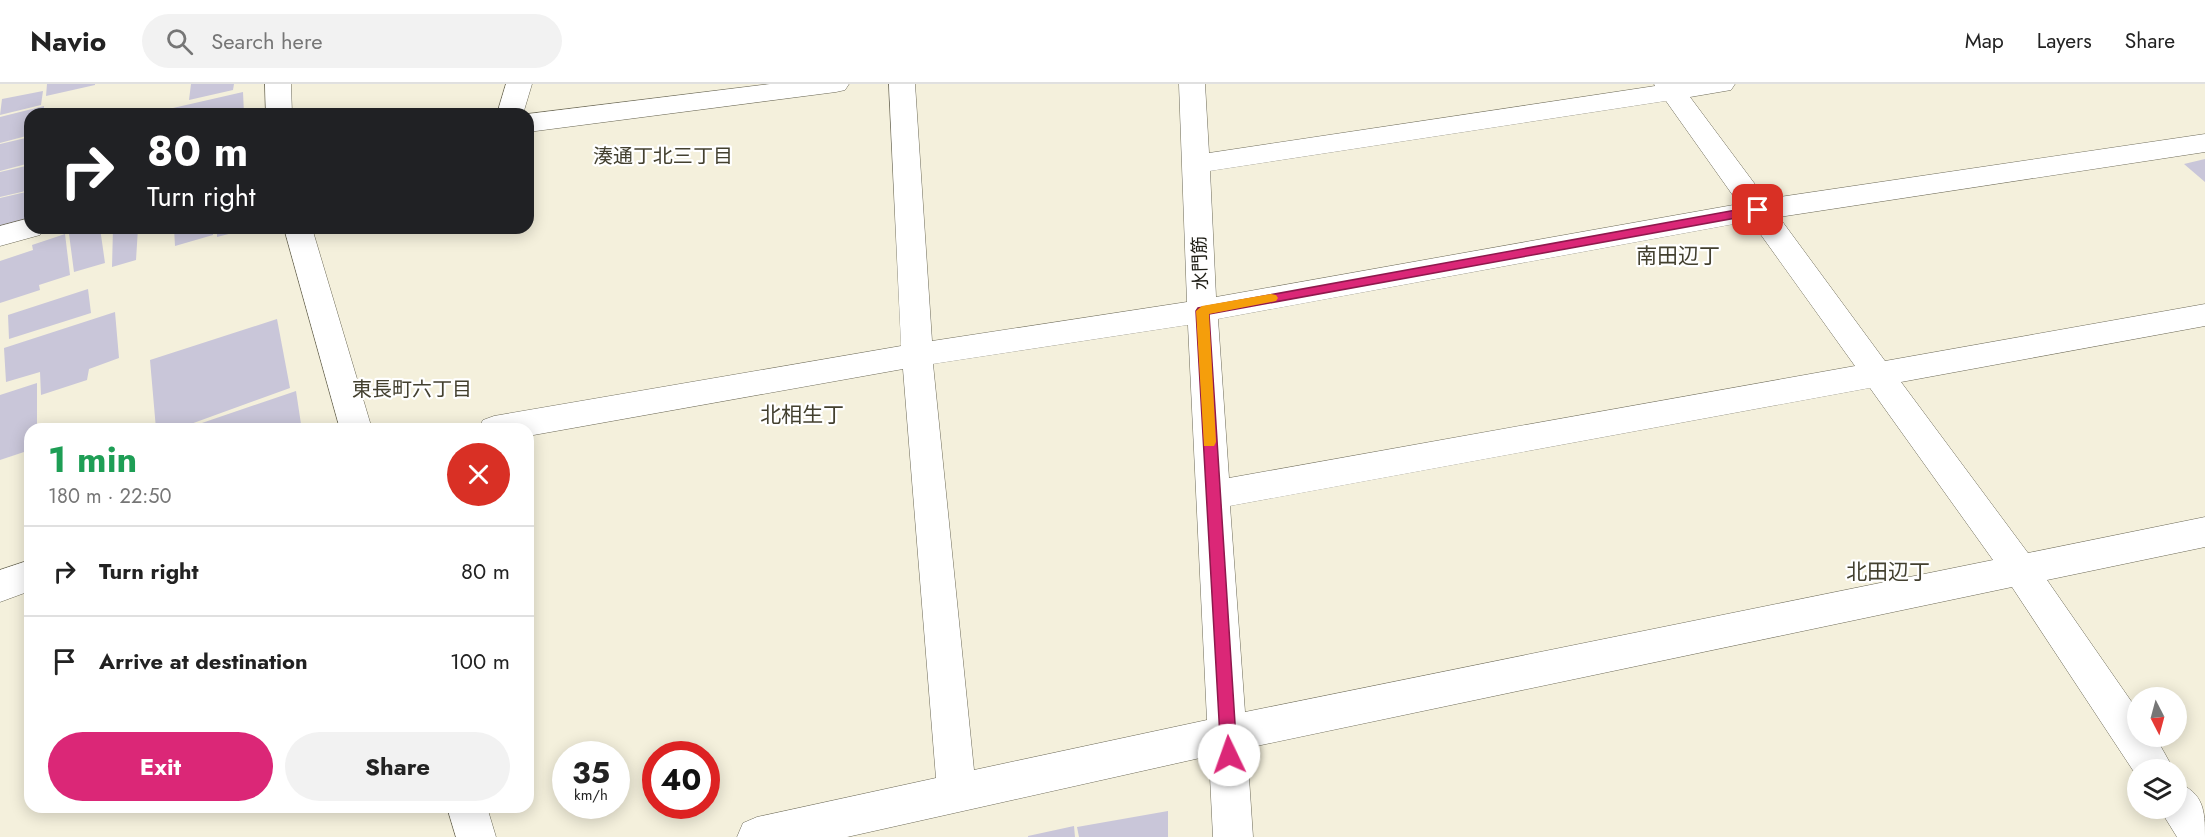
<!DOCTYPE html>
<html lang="en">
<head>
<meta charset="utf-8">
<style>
  :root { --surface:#fff; --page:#f2f2f2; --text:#222; --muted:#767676; --line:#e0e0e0; --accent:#db2777 }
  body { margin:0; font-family:Jost,"Noto Sans JP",sans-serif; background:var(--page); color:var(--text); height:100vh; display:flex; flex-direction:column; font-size:22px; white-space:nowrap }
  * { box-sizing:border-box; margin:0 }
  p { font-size:20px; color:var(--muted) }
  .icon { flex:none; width:33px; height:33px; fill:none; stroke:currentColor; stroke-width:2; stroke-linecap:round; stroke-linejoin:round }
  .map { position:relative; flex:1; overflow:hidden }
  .details { position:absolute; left:24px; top:339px; width:510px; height:390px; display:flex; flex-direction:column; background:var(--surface); border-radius:18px; box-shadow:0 3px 15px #0003 }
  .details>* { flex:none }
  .hud { position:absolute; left:24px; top:24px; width:510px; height:126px; border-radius:18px; box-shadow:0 3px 15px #0003; background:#202124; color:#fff; overflow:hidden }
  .needle { width:39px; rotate:174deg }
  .tools { position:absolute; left:2127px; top:603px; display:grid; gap:12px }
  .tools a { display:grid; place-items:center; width:60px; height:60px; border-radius:50%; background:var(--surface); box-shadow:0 3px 15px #0003; font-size:30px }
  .speed { position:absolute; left:552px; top:657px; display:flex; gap:12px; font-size:30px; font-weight:700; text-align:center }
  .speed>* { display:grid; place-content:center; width:78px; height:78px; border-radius:50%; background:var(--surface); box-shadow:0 3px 15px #0003; line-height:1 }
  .speed small { font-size:15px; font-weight:400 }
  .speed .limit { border:9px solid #d22; background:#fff; color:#111 }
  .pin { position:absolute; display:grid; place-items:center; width:51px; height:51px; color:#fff; margin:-26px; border-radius:12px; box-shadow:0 3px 9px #0006 }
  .me { position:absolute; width:66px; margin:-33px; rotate:357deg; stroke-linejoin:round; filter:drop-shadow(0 0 4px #0008) }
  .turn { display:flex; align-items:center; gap:21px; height:126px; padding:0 24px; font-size:27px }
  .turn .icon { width:78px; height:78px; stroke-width:2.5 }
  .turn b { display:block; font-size:42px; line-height:51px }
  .round { display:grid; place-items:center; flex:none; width:63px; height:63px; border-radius:32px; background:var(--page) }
  .head { display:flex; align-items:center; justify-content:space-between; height:102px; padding:0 24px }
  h1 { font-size:36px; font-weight:700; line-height:45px; color:#1e9e55 }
  .action { display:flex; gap:12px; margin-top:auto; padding:12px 24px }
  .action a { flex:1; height:69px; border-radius:36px; background:var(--accent); color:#fff; font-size:24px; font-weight:700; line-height:69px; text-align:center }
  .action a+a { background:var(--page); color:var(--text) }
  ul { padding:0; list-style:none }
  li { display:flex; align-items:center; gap:18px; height:90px; padding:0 24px; border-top:2px solid var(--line) }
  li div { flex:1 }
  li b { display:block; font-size:22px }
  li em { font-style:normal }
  header { display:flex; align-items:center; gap:36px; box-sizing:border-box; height:84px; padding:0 30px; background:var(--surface); border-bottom:2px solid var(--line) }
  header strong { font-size:28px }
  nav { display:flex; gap:33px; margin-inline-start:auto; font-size:21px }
  .search { width:420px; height:54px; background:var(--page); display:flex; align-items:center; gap:15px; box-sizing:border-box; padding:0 21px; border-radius:33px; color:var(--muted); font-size:22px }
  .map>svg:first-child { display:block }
</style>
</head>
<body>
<header>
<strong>Navio</strong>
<div class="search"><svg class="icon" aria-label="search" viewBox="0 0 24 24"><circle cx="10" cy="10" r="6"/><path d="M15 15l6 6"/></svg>Search here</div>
<nav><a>Map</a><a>Layers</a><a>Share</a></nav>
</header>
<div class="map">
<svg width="2205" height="753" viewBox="0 0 2205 753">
  <rect width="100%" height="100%" fill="#f4f0dc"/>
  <path fill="#c9c6d9" d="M 47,0 L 95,0 L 95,1 L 46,12 Z
    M 191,0 L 234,0 L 233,6 L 189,16 Z
    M 43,7 L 41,21 L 0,31 L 2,15 Z
    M 243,8 L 244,30 L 172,30 L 173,24 Z
    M 44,22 L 44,30 L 30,30 L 30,51 L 0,59 L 0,33 Z
    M 30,53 L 30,79 L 0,87 L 0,60 Z
    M 2205,75 L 2205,98 L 2184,80 Z
    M 30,81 L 30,106 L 0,113 L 0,88 Z
    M 30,107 L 30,136 L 0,143 L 0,114 Z
    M 88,144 L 100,144 L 105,179 L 74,188 L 69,150 Z
    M 113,144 L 138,144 L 136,176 L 112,183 Z
    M 174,144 L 213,144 L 213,151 L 175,162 Z
    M 217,144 L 247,144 L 248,145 L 217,153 Z
    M 65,150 L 70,191 L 39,201 L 40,206 L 0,219 L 0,177 L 33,166 L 32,161 Z
    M 88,205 L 91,229 L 9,255 L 8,231 Z
    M 115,228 L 119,274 L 89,285 L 87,296 L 41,311 L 40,288 L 6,298 L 4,264 Z
    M 277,235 L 290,304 L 177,345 L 156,345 L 150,276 Z
    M 37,299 L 37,345 L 30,345 L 30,366 L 0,376 L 0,311 Z
    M 296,307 L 301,340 L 286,345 L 199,345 L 199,340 Z
    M 1168,727 L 1168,753 L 1079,753 L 1077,743 Z
    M 1074,742 L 1075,753 L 1028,753 L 1028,752 Z"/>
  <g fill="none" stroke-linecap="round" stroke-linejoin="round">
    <defs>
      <path id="minor" d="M 265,0 L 291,0 L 292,30 L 266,30 Z
        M 506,0 L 532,0 L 523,30 L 497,30 Z
        M 770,0 L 849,0 L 845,6 L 836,8 L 528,48 L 528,30 Z
        M 889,0 L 915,0 L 932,257 L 1187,218 L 1179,0 L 1205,0 L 1209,69 L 1655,2 L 1654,0 L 1735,0 L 1731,6 L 1690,13 L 1766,115 L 2205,50 L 2205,68 L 1779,133 L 1885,277 L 2205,220 L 2205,242 L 1901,298 L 2028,469 L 2205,433 L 2205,463 L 2047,496 L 2138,627 L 2138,652 L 2155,652 L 2174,686 L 2138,686 L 2138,694 L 2012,503 L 1247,664 L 1253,753 L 1213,753 L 1209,672 L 847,753 L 737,753 L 743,739 L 757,733 L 936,694 L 903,285 L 528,352 L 528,345 L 478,345 L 483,336 L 494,332 L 901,262 ZM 1666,17 L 1739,120 L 1216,213 L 1210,87 ZM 1751,137 L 1855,282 L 1229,394 L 1218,235 ZM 1188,241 L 1207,636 L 974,686 L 933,280 ZM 1870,304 L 1993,476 L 1245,628 L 1230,422 Z
        M 30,134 L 30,144 L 44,144 L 40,151 L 0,162 L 0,142 Z
        M 284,144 L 312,144 L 372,345 L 340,345 Z
        M 30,476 L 30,507 L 0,518 L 0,486 Z
        M 2176,698 C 2204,709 2205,726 2205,753 L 2177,753 L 2159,724 L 2176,724 Z
        M 447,723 L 487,723 L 496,753 L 456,753 Z"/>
    </defs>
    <use href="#minor" stroke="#6d6a58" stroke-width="1"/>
    <use href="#minor" fill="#fff" fill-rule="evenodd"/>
  </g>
  <path fill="#db2777" stroke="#8e194d" stroke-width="1.5" d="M 1758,122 L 1763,123 L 1763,129 L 1209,230 L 1237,671 L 1235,676 L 1229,679 L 1223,676 L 1221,671 L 1196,227 L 1198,224 Z"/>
  <path fill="#f59e0b" d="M 1271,210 L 1276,211 L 1278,214 L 1276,217 L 1209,230 L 1216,358 L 1214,362 L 1204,362 L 1196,227 L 1202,222 Z"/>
  <g text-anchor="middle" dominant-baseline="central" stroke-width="4.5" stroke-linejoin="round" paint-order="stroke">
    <g font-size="18" fill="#1e1d15" stroke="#fff">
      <text transform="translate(1200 179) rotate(-92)">水門筋</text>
    </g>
    <g font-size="20" fill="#43402f" stroke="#fff">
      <text x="663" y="72">湊通丁北三丁目</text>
      <text x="412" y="305">東長町六丁目</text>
    </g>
    <g font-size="21" fill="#43402f" stroke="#fff">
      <text x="1678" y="172">南田辺丁</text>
      <text x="802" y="331">北相生丁</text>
      <text x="1888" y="488">北田辺丁</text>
    </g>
  </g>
</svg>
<div class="tools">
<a><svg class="needle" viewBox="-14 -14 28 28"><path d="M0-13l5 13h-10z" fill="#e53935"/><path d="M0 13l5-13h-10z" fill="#767676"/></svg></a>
<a><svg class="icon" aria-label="layers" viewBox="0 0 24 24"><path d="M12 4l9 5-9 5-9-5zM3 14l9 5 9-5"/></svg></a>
</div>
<div class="speed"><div>35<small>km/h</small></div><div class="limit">40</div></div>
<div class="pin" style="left:1758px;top:126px;background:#d93025"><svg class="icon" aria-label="arrive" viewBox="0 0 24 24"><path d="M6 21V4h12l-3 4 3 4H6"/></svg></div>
<svg class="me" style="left:1229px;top:671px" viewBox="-20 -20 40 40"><circle r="19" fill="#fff"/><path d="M0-13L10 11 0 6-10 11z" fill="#db2777"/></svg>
<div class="hud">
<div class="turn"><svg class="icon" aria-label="right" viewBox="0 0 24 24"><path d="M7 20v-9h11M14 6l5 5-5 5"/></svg><div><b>80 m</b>Turn right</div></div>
</div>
<section class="details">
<div class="head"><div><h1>1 min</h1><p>180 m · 22:50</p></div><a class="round" style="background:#d93025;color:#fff"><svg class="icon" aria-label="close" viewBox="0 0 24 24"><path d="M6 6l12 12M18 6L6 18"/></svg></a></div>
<ul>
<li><svg class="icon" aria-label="right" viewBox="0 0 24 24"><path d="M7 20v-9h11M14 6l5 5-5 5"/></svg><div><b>Turn right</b></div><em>80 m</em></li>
<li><svg class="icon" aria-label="arrive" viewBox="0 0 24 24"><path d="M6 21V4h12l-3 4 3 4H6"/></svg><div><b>Arrive at destination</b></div><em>100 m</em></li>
</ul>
<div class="action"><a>Exit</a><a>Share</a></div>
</section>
</div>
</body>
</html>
